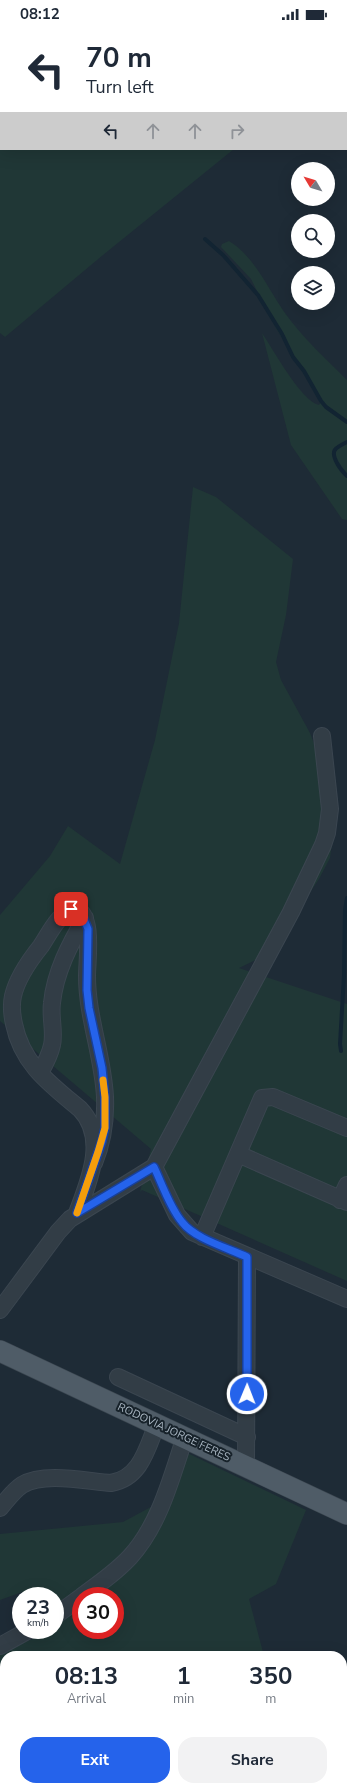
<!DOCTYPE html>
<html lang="en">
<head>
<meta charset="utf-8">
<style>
  :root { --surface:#fff; --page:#f2f2f3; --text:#1f2937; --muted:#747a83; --accent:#2563eb }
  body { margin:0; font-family:"Nunito Sans",sans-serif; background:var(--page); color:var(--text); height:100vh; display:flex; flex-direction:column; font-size:15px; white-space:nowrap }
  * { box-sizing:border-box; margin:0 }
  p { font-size:13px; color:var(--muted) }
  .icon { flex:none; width:22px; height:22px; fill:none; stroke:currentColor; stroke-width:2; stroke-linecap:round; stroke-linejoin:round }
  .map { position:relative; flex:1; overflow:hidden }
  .side { position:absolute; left:0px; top:1623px; width:347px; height:140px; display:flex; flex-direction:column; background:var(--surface); border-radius:16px 16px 0 0; box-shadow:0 4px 16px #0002 }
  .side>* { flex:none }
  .banner { position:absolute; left:0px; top:0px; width:347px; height:122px; box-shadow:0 4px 16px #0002; background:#fff; color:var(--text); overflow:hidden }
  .needle { width:26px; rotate:308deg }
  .fabs { position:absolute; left:291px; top:134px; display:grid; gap:8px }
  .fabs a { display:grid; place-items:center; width:44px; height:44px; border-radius:50%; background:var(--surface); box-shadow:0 4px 16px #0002; font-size:20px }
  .speed { position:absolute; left:12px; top:1559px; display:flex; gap:8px; font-size:20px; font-weight:700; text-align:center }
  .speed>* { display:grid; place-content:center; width:52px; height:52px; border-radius:50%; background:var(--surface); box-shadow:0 4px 16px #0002; line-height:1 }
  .speed small { font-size:10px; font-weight:400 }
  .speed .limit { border:6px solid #d22; background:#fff; color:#111 }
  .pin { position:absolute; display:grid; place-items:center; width:34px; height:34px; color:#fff; margin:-17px; border-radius:8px; box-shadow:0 2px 6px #0006 }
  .me { position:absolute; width:44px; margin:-22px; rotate:1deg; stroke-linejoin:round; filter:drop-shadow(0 0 3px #0008) }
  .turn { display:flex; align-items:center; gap:14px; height:84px; padding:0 20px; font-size:18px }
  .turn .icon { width:52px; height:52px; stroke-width:2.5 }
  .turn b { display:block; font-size:28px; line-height:34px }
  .lanes { display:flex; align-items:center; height:38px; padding:0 20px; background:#0003; justify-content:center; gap:20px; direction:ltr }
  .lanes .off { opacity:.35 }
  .eta { display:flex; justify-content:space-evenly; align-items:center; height:68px; text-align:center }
  .eta b { font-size:24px; font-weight:700; line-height:28px }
  .primary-button { display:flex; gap:8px; margin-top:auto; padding:8px 20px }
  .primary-button a { flex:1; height:46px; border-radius:16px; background:var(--accent); color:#fff; font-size:16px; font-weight:700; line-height:46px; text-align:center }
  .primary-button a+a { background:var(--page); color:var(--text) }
  .status { display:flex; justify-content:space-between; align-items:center; height:28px; padding:0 20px; background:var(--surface); direction:ltr }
  .status svg { height:11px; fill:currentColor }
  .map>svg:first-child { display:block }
</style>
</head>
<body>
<div class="status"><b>08:12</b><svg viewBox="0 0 49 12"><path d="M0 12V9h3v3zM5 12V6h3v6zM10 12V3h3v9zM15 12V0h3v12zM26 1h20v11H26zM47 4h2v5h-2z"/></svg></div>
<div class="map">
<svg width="347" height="1763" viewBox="0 0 347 1763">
  <rect width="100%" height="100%" fill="#1e2b36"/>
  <path fill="#203736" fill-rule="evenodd" d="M 0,0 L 347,0 L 347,40 L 346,1 L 1,1 L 1,121 L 234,121 L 103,227 L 5,309 L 0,305 Z
    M 229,213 C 255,229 268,261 285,285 C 303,310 325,330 347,352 L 347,492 L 342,491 L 291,417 L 262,305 C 273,321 301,373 319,377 L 322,373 L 277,302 L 251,251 L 221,219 L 222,216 Z
    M 193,459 L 216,469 L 293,531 L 286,587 L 276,634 L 281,652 L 310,705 L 320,731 L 333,808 L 330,830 L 319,851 L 268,926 L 239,940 L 347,976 L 347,1253 L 142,1162 L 140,1164 L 151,1121 L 0,993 L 0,887 L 50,828 L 68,798 L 120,836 L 155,712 L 179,595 Z
    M 177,1420 L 306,1482 L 276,1556 L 249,1571 L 264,1628 L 5,1628 L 5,1724 L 0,1715 L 0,1624 L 55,1602 L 55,1568 L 23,1568 L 22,1564 L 0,1572 L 0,1506 L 123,1494 L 162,1473 ZM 81,1568 L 115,1568 L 115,1602 L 81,1602 Z
    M 342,1715 L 347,1715 L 347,1762 L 341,1761 L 308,1763 L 0,1763 L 0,1730 L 5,1727 L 5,1758 L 342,1758 Z"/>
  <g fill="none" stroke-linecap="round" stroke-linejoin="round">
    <path stroke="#122432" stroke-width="4" d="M 205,211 L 223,227 L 258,267 L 282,306 L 293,329 L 304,343 L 321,373 L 326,379 L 347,394
      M 347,414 C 335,420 330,422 337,435 C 340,441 342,443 347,448
      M 341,1023 L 340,1016 L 344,948 L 345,882 L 347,870
      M 342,1727 L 347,1726
      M 0,1735 L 5,1734
      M 174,1763 L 188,1758"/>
    <defs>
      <path id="minor" d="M 40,1045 C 45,1036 50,1027 52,1017 C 55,1004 50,989 52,975 C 55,944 70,916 85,890
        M 238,1126 L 347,1174
        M 154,1139 L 177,1187 L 192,1204 L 347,1271
        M 340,1172 L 347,1157
        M 77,1185 C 89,1153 108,1110 80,1081 C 50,1056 22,1036 14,996 C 12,987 11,977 13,968 C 17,950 29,933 41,918 C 49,906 60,883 75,880 C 94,886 87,932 87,948 C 87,989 103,1028 105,1069 C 106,1092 103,1113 94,1135
        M 202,1209 L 262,1070 L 273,1069 L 347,1100
        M 0,1282 L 58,1204 L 70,1191 L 154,1139 L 291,884 L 323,817 L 327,805 L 330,781 L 322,708
        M 118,1349 L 247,1409
        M 246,1438 L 247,1229
        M 0,1480 C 7,1472 13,1463 22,1457 C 44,1444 85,1453 111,1455 C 141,1450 147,1420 157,1396
        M 82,1568 C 99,1556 116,1544 130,1529 C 160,1496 171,1450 185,1409
        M 55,1588 L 81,1569
        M 0,1618 L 29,1602"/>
      <path id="major" d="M 0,1323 L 347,1486"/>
    </defs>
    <use href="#minor" stroke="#3b4650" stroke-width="18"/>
    <use href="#major" stroke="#3b4650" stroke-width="22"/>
    <use href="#minor" stroke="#323d46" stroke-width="16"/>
    <use href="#major" stroke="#4f5c67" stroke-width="21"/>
  </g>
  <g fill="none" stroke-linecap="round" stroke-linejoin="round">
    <defs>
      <path id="route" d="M 71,881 L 75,880 L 81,884 L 88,901 L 87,962 L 89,980 L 102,1040 L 105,1069 L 105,1100 L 102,1113 L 77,1185 L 154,1139 C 162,1156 170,1180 182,1194 C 195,1211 228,1220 247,1229 L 247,1366"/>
    </defs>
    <use href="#route" stroke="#184099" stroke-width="10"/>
    <use href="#route" stroke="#2563eb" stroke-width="7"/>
    <path stroke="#f59e0b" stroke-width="7" d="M 77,1185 L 98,1124 L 105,1100 L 105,1069 L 103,1052"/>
  </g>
  <g text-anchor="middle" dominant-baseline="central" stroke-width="4" stroke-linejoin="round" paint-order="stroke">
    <g font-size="11" fill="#abb8c4" stroke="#17222a">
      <text transform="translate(174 1404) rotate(25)">RODOVIA JORGE FERES</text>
    </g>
  </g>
</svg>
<div class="fabs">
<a><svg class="needle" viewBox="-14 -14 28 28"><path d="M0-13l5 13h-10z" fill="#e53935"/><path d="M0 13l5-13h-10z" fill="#747a83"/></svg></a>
<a><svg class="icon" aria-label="search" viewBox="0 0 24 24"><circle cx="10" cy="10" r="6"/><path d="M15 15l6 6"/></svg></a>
<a><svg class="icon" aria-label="layers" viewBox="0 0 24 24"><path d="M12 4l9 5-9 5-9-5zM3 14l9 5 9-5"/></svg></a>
</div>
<div class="speed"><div>23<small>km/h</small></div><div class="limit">30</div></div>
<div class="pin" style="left:71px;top:881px;background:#d93025"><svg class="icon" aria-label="arrive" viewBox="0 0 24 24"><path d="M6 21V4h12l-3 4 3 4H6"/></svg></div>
<svg class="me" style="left:247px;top:1366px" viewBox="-20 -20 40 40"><circle r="17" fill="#2563eb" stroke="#fff" stroke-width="3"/><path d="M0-11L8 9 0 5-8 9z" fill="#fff"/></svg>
<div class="banner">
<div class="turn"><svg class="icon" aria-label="left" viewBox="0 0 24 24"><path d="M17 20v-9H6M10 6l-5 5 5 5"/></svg><div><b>70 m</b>Turn left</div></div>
<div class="lanes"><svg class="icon" aria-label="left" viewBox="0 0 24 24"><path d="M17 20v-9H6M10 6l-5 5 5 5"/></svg><svg class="icon off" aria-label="ahead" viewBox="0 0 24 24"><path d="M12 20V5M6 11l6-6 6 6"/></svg><svg class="icon off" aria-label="ahead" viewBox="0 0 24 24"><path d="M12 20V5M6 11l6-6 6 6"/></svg><svg class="icon off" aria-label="right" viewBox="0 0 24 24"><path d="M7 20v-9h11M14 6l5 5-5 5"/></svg></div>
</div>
<section class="side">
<div class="eta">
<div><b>08:13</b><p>Arrival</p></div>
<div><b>1</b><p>min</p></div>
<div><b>350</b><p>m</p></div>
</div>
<div class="primary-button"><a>Exit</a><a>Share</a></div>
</section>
</div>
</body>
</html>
